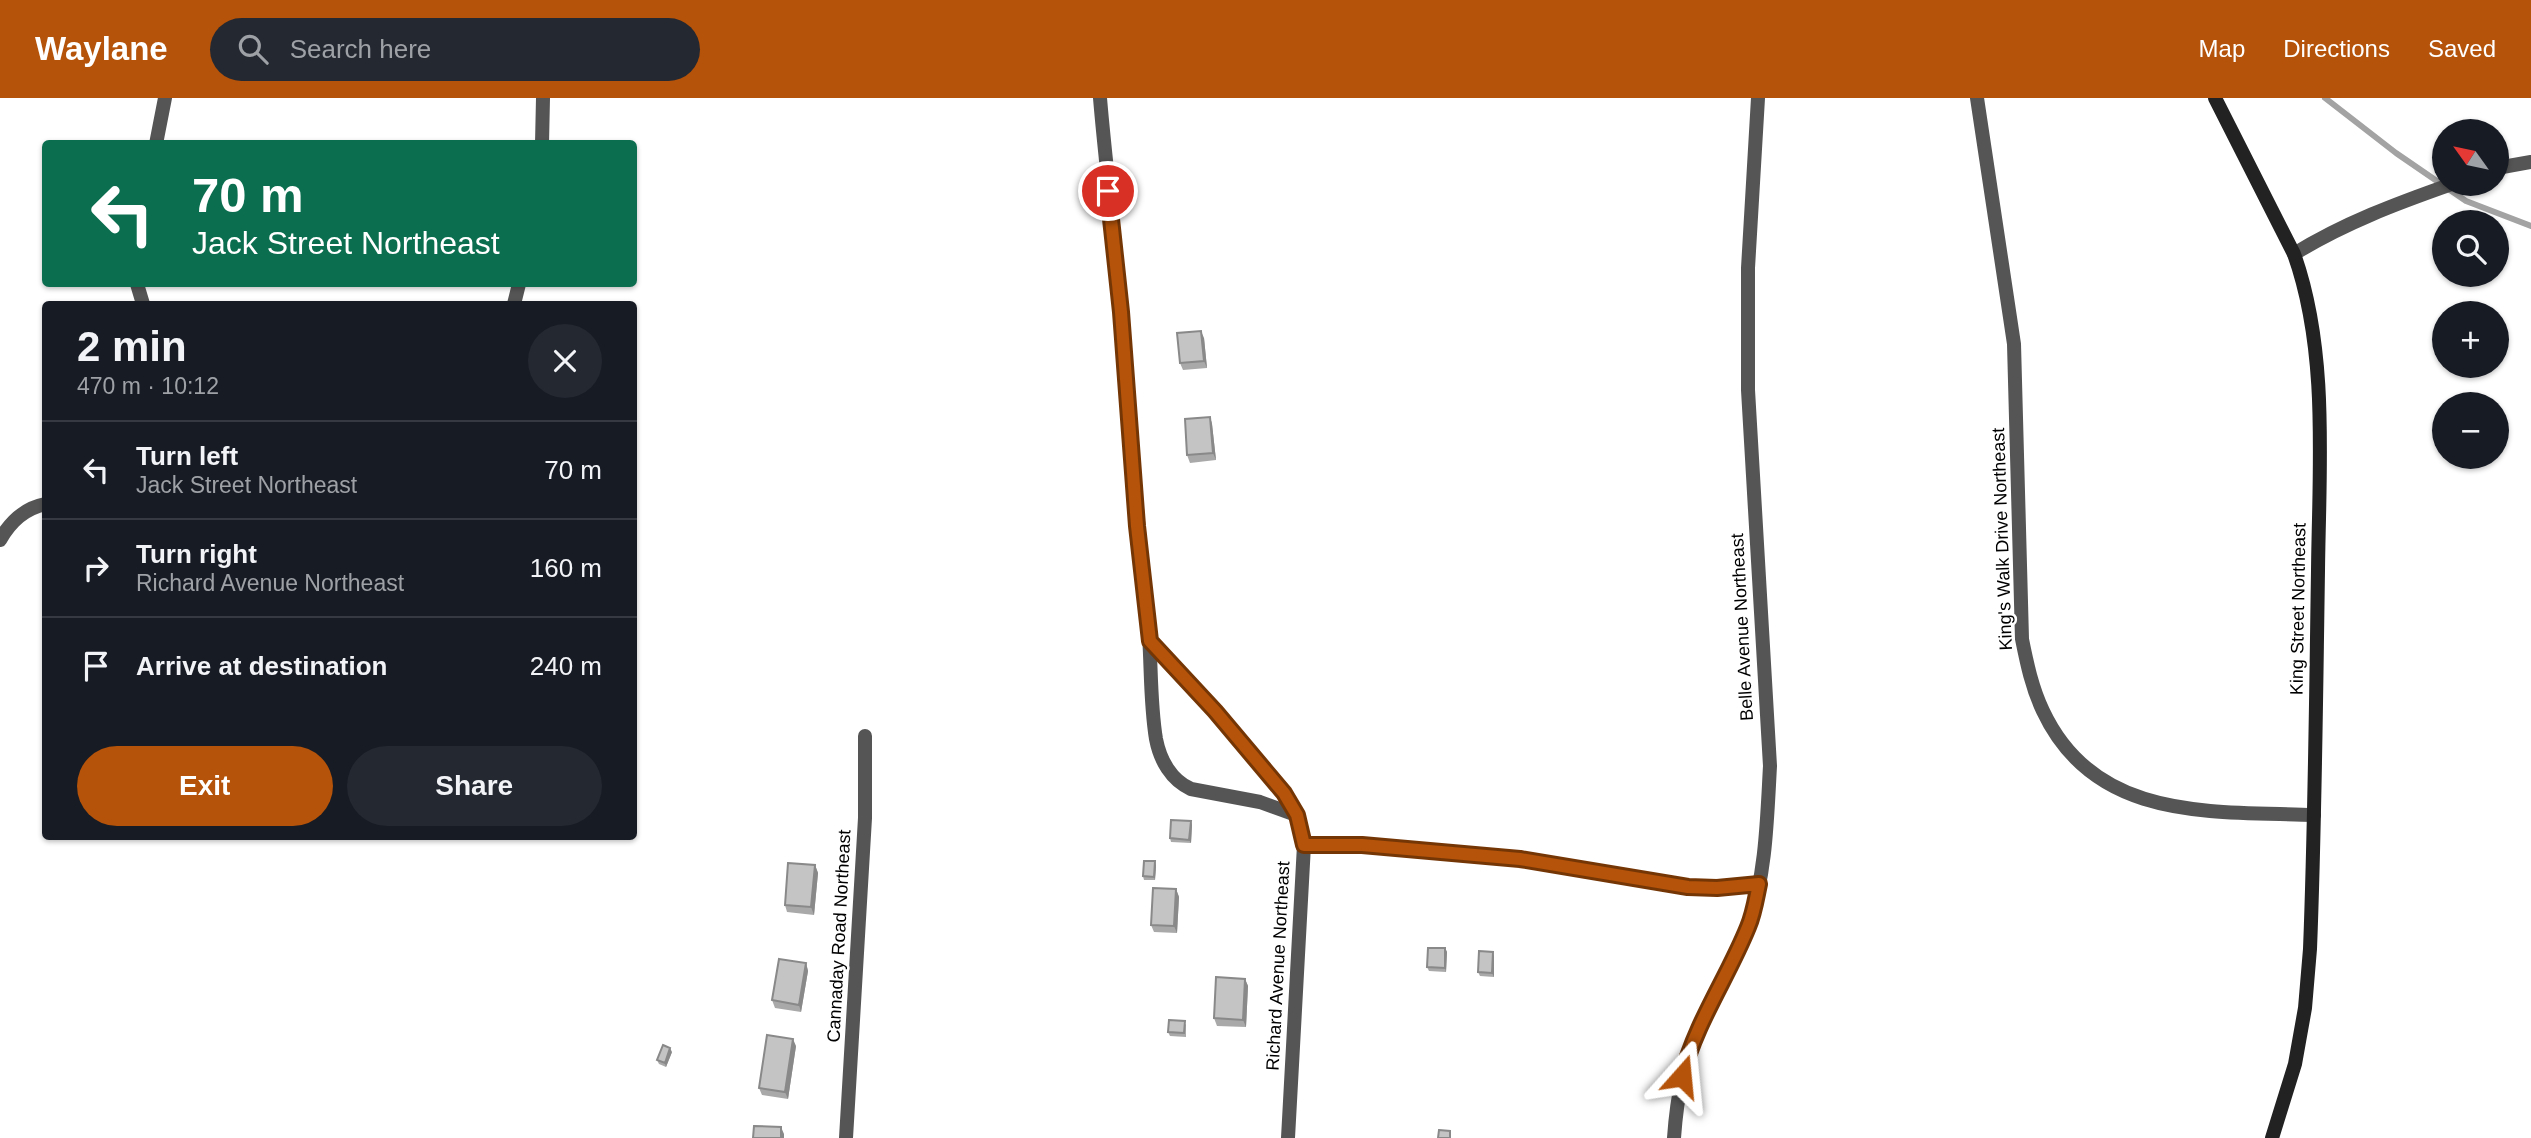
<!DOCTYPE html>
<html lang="en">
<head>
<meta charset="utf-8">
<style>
  :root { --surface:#171b24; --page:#242831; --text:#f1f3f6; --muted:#9ea1a6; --line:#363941; --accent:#b45309 }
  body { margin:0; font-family:Helvetica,sans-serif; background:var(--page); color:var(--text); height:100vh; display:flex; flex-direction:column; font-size:26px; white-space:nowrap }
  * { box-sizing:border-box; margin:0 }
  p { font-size:23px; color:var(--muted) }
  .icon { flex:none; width:38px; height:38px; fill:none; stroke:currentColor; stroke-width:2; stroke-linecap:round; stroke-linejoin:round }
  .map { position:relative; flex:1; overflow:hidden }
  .details { position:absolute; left:42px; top:203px; width:595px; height:539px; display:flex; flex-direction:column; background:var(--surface); border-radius:7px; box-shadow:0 2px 5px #0004 }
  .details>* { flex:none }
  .top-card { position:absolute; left:42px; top:42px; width:595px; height:147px; border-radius:7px; box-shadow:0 2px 5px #0004; background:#0b6e4f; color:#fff; overflow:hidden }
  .needle { width:46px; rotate:303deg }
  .tools { position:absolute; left:2432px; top:21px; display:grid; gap:14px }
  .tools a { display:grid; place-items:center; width:77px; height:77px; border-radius:50%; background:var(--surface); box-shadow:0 2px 5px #0004; font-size:35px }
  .pin { position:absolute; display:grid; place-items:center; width:60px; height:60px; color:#fff; margin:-30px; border:4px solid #fff; border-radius:50%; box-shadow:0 2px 7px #0007 }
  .me { position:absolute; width:77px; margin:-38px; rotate:18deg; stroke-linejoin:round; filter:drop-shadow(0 0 5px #0008) }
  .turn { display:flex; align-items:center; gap:24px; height:147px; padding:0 35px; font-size:32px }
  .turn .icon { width:91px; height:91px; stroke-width:2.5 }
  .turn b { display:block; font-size:49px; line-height:60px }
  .round { display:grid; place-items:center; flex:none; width:74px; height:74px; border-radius:37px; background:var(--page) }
  .headline { display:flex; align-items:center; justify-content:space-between; height:119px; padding:0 35px }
  h1 { font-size:42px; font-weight:700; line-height:52px }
  .primary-button { display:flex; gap:14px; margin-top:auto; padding:14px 35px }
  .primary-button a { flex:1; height:80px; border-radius:42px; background:var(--accent); color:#fff; font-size:28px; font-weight:700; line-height:80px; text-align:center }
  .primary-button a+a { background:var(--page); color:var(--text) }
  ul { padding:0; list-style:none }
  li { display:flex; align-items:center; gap:21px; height:98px; padding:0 35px; border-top:2px solid var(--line) }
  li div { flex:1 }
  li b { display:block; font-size:26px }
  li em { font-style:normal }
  header { display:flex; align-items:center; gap:42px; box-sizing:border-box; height:98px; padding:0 35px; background:var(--accent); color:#fff }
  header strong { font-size:33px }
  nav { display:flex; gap:38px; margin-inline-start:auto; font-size:24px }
  .search { width:490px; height:63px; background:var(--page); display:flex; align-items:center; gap:18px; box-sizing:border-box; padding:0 24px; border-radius:38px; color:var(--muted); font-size:26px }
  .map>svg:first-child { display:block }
</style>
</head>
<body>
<header>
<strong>Waylane</strong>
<div class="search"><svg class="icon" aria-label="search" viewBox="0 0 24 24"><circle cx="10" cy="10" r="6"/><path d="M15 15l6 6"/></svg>Search here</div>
<nav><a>Map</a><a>Directions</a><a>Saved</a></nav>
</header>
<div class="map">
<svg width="2531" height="1040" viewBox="0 0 2531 1040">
  <rect width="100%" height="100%" fill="#fff"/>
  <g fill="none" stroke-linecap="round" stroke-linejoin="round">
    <path stroke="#a3a3a3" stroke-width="6" d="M 2325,0 L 2396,55 L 2466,103 L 2531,128"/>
    <path stroke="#555" stroke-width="14" d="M 1100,0 C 1106,72 1116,144 1121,217 C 1129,316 1136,415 1147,513 C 1152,555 1149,599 1156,641 C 1160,662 1171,682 1191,691 L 1260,704 L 1296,717
      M 1977,0 L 2014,246 L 2022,541 C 2027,566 2032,590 2043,613 C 2095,724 2212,713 2314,717
      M 156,46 L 165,0
      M 542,46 L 543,0
      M 2497,70 L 2531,64
      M 2294,156 C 2344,125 2398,105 2452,86
      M 137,186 L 143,206
      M 514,206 L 519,186
      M 0,442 C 10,424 25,410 46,406
      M 1150,543 L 1215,613 L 1285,695 L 1296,717 L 1304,747 L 1288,1040
      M 1304,747 L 1362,747 L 1520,761 L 1688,789 L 1717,790 L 1759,787
      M 846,1040 L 865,720 L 865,638
      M 1674,1040 C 1677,997 1684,962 1702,922 C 1717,890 1738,859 1749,826 C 1766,776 1767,721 1770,668 L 1748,292 L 1748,170 L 1758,0"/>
    <path stroke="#222" stroke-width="14" d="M 2215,0 L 2294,156 C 2329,254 2319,371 2318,473 C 2316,599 2315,725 2310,851 L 2305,910 L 2295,966 L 2272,1040"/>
  </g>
  <path fill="#a9a9a9" d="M 1204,240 L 1207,270 L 1183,272 L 1180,265 Z
    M 1210,319 L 1212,326 L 1216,362 L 1190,365 L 1187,357 Z
    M 1191,723 L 1192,727 L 1191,745 L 1171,744 L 1170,740 Z
    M 815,767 L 818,775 L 814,817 L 787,814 L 785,807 Z
    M 1156,767 L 1155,782 L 1144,782 L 1143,778 Z
    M 1176,791 L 1179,799 L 1177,835 L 1154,834 L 1151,827 Z
    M 1445,850 L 1447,854 L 1446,874 L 1429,873 L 1427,869 Z
    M 1494,858 L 1494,879 L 1480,878 L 1478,874 Z
    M 806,865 L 808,873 L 801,914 L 775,910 L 772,902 Z
    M 1245,881 L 1248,888 L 1246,929 L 1217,928 L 1214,920 Z
    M 1186,926 L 1186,939 L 1170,938 L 1168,934 Z
    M 796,948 L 788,1001 L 762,997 L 759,990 Z
    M 672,954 L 666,969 L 659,966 L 657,962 Z"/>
  <path fill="#898989" d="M 1201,233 L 1204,240 L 1207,270 L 1204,263 Z
    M 1210,319 L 1212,326 L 1216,362 L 1213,355 Z
    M 1191,723 L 1192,727 L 1191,745 L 1189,742 Z
    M 1155,763 L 1156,767 L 1155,782 L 1154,779 Z
    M 815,767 L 818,775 L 814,817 L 811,809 Z
    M 1176,791 L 1179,799 L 1177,835 L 1174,828 Z
    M 1445,850 L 1447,854 L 1446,874 L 1445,870 Z
    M 1493,854 L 1494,858 L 1494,879 L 1492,875 Z
    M 806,865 L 808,873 L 801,914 L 799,907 Z
    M 1245,881 L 1248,888 L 1246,929 L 1243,922 Z
    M 793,941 L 796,948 L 788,1001 L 785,994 Z
    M 670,950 L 672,954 L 666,969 L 665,965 Z
    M 781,1029 L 784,1036 L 784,1040 L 781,1040 Z"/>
  <path fill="#c4c4c4" stroke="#898989" stroke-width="2" d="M 1201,233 L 1204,263 L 1180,265 L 1177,235 Z
    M 1210,319 L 1213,355 L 1187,357 L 1185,321 Z
    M 1171,722 L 1191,723 L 1189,742 L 1170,740 Z
    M 1144,763 L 1155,763 L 1154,779 L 1143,778 Z
    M 788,765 L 815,767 L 811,809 L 785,807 Z
    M 1153,790 L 1176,791 L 1174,828 L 1151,827 Z
    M 1428,850 L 1445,850 L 1445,870 L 1427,869 Z
    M 1479,853 L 1493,854 L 1492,875 L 1478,874 Z
    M 779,861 L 806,865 L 799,907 L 772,902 Z
    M 1216,879 L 1245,881 L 1243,922 L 1214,920 Z
    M 1169,922 L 1185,923 L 1184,935 L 1168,934 Z
    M 767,937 L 793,941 L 785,994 L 759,990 Z
    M 663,947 L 670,950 L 665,965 L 657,962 Z
    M 754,1028 L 781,1029 L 781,1040 L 753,1040 Z
    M 1439,1032 L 1450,1033 L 1450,1040 L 1438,1040 Z"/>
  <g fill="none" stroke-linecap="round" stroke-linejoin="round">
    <defs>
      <path id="route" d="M 1108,93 L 1121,214 L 1137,428 L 1150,543 L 1215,613 L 1284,695 L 1297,717 L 1304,747 L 1362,747 L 1520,761 L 1688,789 L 1717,790 L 1759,786 C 1756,800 1754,815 1748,829 C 1728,879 1696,924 1682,978"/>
    </defs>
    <use href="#route" stroke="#753606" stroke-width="18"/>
    <use href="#route" stroke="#b45309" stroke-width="12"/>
  </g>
  <g text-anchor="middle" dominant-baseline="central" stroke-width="5" stroke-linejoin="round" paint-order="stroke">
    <g font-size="18" fill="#000" stroke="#fff">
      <text transform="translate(2002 441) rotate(-92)">King's Walk Drive Northeast</text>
      <text transform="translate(2298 511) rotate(-89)">King Street Northeast</text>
      <text transform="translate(1742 529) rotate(-93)">Belle Avenue Northeast</text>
      <text transform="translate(839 838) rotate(-87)">Cannaday Road Northeast</text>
      <text transform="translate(1278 868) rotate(-87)">Richard Avenue Northeast</text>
    </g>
  </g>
</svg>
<div class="tools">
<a><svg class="needle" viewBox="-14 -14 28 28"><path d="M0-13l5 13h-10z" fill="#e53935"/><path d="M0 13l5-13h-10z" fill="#9ea1a6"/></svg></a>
<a><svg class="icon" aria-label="search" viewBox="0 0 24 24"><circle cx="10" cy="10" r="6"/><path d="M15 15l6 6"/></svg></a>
<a>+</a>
<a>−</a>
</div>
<div class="pin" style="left:1108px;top:93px;background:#d93025"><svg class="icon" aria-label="arrive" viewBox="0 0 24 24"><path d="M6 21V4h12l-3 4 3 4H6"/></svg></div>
<svg class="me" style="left:1682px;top:978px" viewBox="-20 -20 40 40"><path d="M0-17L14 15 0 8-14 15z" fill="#b45309" stroke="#fff" stroke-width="4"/></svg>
<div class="top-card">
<div class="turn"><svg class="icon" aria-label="left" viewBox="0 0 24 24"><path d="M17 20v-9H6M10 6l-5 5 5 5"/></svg><div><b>70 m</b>Jack Street Northeast</div></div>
</div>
<section class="details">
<div class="headline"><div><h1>2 min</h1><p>470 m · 10:12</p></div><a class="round"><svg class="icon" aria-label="close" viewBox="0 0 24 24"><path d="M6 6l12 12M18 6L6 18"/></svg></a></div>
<ul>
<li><svg class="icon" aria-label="left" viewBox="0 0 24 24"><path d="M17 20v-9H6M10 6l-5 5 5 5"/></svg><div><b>Turn left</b><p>Jack Street Northeast</p></div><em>70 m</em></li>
<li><svg class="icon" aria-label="right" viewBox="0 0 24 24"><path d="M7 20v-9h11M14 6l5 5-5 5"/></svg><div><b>Turn right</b><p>Richard Avenue Northeast</p></div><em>160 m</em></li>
<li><svg class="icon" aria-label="arrive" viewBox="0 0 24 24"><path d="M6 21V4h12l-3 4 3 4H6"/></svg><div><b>Arrive at destination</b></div><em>240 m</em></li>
</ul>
<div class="primary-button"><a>Exit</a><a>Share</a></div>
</section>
</div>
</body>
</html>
